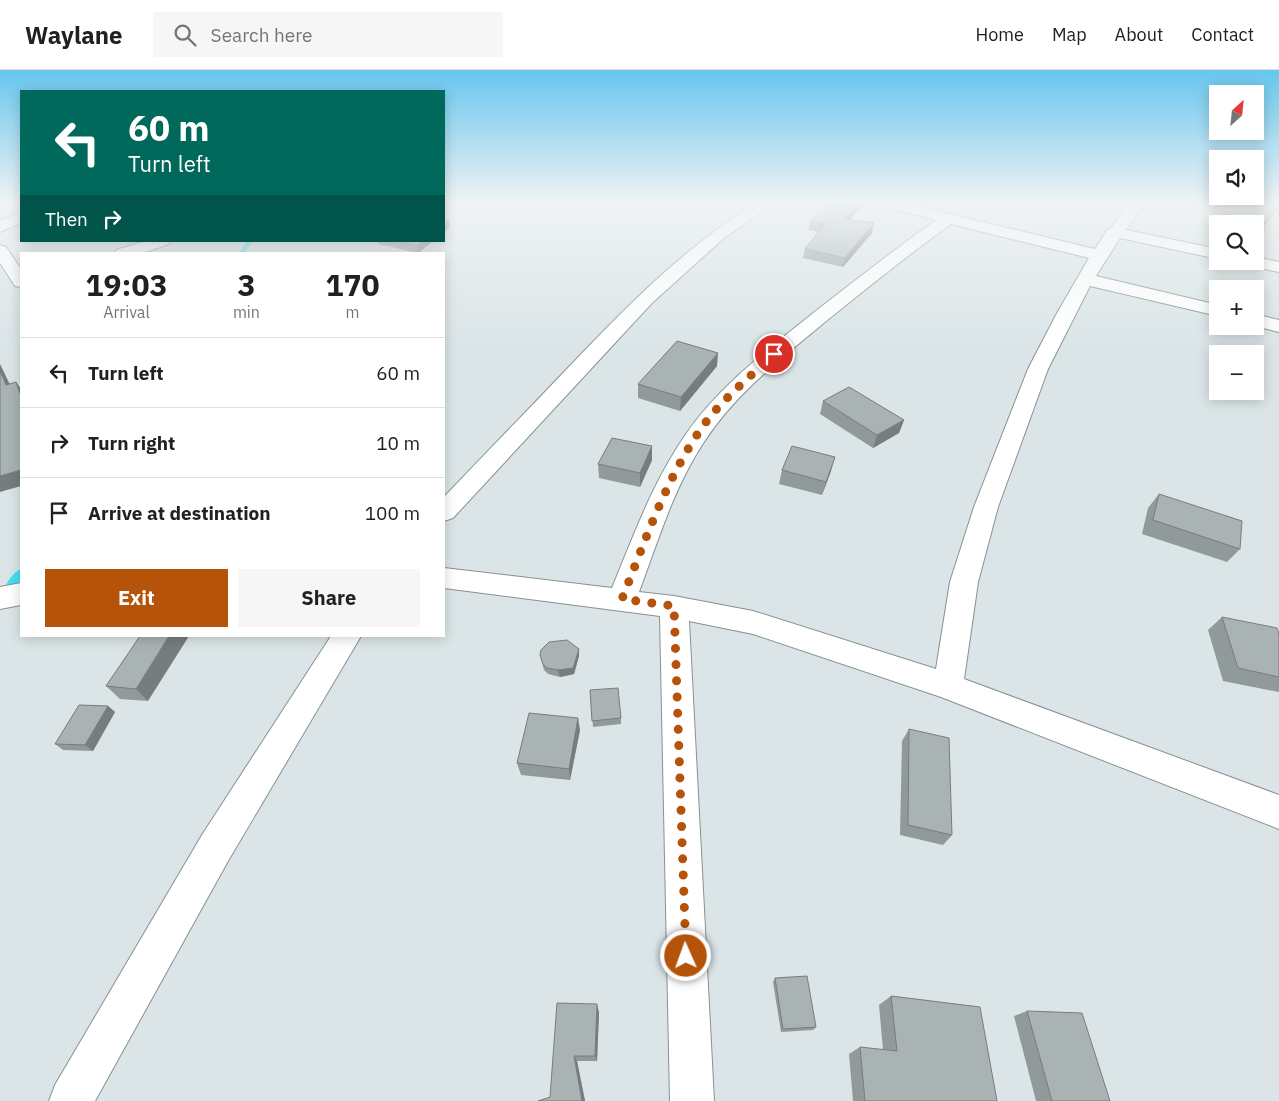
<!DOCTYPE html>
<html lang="en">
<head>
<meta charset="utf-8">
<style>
  :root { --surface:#fff; --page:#f6f6f6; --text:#202124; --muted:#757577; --line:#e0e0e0; --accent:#b45309 }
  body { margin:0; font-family:"IBM Plex Sans",sans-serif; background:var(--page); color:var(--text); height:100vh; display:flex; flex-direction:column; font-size:19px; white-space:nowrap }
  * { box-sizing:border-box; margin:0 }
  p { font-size:16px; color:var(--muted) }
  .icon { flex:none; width:28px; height:28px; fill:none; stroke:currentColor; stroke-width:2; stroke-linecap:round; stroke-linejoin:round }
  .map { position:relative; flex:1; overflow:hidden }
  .side { position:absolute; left:20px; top:182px; width:425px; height:385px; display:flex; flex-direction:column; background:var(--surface); border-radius:0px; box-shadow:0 2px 12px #0003 }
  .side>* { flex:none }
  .hud { position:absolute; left:20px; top:20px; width:425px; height:152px; border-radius:0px; box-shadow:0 2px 12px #0003; background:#00695c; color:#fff; overflow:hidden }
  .needle { width:32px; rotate:27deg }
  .tools { position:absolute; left:1209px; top:15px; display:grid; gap:10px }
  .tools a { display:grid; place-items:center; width:55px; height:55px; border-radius:0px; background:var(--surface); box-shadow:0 2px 12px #0003; font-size:25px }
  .pin { position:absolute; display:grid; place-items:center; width:42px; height:42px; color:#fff; margin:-21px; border:2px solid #fff; border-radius:50%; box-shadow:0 1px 5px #0007 }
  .me { position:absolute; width:55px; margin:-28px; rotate:358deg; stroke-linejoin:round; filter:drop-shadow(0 0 4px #0008) }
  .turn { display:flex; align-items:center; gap:18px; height:105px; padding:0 25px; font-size:22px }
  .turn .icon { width:65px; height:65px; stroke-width:2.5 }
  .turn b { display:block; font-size:35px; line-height:42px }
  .then { display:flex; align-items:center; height:48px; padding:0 25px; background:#0003; gap:10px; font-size:19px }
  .eta { display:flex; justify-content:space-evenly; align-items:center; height:85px; text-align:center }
  .eta b { font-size:30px; font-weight:800; line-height:35px }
  .action { display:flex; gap:10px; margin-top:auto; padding:10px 25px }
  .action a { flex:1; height:58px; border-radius:0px; background:var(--accent); color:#fff; font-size:20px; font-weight:800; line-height:58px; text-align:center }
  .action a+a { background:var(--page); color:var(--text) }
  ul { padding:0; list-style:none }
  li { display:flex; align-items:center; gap:15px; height:70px; padding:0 25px; border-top:1px solid var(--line) }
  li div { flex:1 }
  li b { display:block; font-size:19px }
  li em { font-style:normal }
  header { display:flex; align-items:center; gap:30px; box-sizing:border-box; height:70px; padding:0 25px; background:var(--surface); border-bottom:1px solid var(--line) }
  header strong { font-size:24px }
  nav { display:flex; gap:28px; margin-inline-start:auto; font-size:18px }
  .search { width:350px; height:45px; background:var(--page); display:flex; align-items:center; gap:12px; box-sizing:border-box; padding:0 18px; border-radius:0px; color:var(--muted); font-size:19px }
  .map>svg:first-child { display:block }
</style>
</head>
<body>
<header>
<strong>Waylane</strong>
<div class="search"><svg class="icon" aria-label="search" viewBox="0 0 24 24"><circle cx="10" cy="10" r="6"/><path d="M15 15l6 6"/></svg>Search here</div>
<nav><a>Home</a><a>Map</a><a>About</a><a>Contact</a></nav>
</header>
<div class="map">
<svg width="1279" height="1031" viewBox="0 0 1279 1031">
  <rect width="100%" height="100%" fill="#dbe5e7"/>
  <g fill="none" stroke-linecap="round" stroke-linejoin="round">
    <path fill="#44e1f6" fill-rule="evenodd" d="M 247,171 L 253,171 L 244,184 L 238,184 Z
      M 21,499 L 21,510 L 15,518 L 7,518 L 6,515 C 9,509 15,501 21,499 Z"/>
    <defs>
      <path id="minor" d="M 760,131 L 777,131 L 723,169 L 652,233 L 453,448 L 444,451 L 444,427 C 484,385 525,343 565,301 C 625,238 685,176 760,131 Z
        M 870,131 L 895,131 L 1095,179 L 1108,159 L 1111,158 L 1131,131 L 1146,131 L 1126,160 L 1218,179 L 1218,189 L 1120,168 L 1096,206 L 1218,235 L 1218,246 L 1090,216 L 1048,299 L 998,437 L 978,512 L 964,609 L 1279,725 L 1279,759 L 941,627 L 753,564 L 689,551 L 714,1031 L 670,1031 L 660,546 L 444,518 L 444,498 L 612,518 C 633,467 652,414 684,367 C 717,318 766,281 812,244 C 853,212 894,180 936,150 L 872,134 ZM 951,154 L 1089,188 L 1056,245 L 1028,299 L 974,437 L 950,512 L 936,599 L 753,541 L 674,526 L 639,522 C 658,471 674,417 704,372 C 735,324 782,288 825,252 C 867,218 908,185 951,154 Z
        M 21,142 L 21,153 L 0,162 L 0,151 Z
        M 146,171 L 171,171 L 169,174 L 140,184 L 114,184 L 116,180 Z
        M 0,175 L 6,177 L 21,199 L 21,217 L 15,216 L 0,193 Z
        M 1255,187 L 1279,192 L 1279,202 L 1244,195 L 1242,191 L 1255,191 Z
        M 1255,244 L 1279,250 L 1279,262 L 1255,256 Z
        M 21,513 L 21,535 L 0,539 L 0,517 Z
        M 331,566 L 361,566 L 228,791 L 95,1031 L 49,1031 L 55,1015 L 202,765 Z"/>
    </defs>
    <use href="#minor" stroke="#889192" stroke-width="2"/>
    <use href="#minor" fill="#fff" fill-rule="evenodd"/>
  </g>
  <path fill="#919a9b" d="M 828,131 L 863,131 L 861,137 L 850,150 L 872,163 L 843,197 L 803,188 L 805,179 L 819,162 L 808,160 L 810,151 Z
    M 1279,137 L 1258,163 L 1255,163 L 1255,154 L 1217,154 L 1223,144 Z
    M 378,171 L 433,171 L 418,183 L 378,174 Z
    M 717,296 L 680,341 L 638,328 L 638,314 Z
    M 823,331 L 904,350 L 899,363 L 873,378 L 820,344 Z
    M 652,376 L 652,390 L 640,417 L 599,408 L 598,394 Z
    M 782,400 L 831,401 L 822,425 L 779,414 Z
    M 1159,424 L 1240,479 L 1227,492 L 1142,464 L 1148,438 Z
    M 1222,547 L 1279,564 L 1279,622 L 1223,611 L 1208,560 Z
    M 140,566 L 148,631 L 120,629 L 106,616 Z
    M 540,585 L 579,586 L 574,604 L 560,607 L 548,604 L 544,600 Z
    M 590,620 L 621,648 L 621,654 L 593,657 Z
    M 108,636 L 115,642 L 93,681 L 63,680 L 55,674 Z
    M 909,659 L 952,765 L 943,775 L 900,765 L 902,671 Z
    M 580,660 L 570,710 L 521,705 L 517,693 Z
    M 775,908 L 816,957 L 813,960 L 781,962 L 773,912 Z
    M 891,926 L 997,1031 L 853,1031 L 849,984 L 860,977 L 883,980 L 879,935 Z
    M 1027,941 L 1110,1031 L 1036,1031 L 1014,946 Z
    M 599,942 L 597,991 L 577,991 L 585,1031 L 538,1031 L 550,1027 Z"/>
  <path fill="#767d7e" d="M 861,131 L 863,131 L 861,137 L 843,158 L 845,149 Z
    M 1279,135 L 1279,137 L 1258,163 L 1265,153 Z
    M 449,151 L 450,157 L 444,162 L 444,155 Z
    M 874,153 L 872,163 L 843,197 L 845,188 Z
    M 423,171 L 433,171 L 418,183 L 417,176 Z
    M 718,283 L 717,296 L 680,341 L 681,327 Z
    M 0,294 L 16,327 L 6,315 L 0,301 Z
    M 16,312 L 21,319 L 21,326 Z
    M 904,350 L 899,363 L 873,378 L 877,365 Z
    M 652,376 L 652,390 L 640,417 L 640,403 Z
    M 835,387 L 831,401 L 822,425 L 826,412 Z
    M 21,400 L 21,416 L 0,422 L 0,406 Z
    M 169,566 L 189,566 L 148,631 L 136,619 Z
    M 579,579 L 579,586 L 574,604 L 560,607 L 558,600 Z
    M 108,636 L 115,642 L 93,681 L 85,675 Z
    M 578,648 L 580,660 L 570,710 L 569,699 Z
    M 597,934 L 599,942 L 597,991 L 595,986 Z
    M 574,986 L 577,991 L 585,1031 L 582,1031 Z"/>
  <path fill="#a9b3b4" stroke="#767d7e" d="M 828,131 L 861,131 L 845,149 L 874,153 L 845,188 L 805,179 L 826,153 L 810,151 Z
    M 1235,131 L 1279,131 L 1279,135 L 1265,153 L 1223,144 Z
    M 444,150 L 449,151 L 444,155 Z
    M 394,171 L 423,171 L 417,176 Z
    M 677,271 L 718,283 L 681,327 L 638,314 Z
    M 0,301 L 6,315 L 16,312 L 21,326 L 21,400 L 0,406 Z
    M 849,317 L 904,350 L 877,365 L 823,331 Z
    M 612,368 L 652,376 L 640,403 L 598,394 Z
    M 792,376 L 835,387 L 826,412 L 782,400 Z
    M 1159,424 L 1242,451 L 1240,479 L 1153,450 Z
    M 1222,547 L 1277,558 L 1279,564 L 1279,607 L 1238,598 Z
    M 140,566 L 169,566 L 136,619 L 106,616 Z
    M 567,570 L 579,579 L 573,598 L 558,600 L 547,598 L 543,594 L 540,585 L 541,580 L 549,572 Z
    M 618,618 L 621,648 L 592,651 L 590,620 Z
    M 79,635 L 108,636 L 85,675 L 55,674 Z
    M 529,643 L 578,648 L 569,699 L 517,693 Z
    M 909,659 L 949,668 L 952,765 L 908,755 Z
    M 807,906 L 816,957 L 783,959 L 775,908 Z
    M 891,926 L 980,937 L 997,1031 L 865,1031 L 860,977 L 897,981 Z
    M 557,933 L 597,934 L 595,986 L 574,986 L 582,1031 L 538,1031 L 550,1027 Z
    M 1027,941 L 1082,943 L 1110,1031 L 1052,1031 Z"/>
  <linearGradient id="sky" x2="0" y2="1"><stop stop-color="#66c6ee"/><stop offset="0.48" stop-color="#eff3f4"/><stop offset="1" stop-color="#eff3f4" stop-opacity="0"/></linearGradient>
  <rect width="1279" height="275" fill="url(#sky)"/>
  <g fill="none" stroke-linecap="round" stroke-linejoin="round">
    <path stroke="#b45309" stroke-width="9" stroke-dasharray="0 16.2" d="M 686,886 L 674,536 L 622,529 C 646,469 667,405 706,352 C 725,327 751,306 774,284"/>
  </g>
</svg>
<div class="tools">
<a><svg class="needle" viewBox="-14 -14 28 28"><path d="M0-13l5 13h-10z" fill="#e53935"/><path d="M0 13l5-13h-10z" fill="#757577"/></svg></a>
<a><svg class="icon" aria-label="sound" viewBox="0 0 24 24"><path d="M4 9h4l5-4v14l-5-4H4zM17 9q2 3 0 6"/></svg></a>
<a><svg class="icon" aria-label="search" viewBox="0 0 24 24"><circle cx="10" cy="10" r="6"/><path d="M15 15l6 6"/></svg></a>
<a>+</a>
<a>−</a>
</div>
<div class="pin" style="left:774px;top:284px;background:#d93025"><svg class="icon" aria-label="arrive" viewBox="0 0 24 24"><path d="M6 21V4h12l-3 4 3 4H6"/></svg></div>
<svg class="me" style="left:686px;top:886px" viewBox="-20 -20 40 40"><circle r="17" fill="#b45309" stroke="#fff" stroke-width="3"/><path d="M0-11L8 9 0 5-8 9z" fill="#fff"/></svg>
<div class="hud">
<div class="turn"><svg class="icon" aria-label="left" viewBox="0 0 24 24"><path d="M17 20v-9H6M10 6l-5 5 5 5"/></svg><div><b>60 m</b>Turn left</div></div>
<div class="then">Then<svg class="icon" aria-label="right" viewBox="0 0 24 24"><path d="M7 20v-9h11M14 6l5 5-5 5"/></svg></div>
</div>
<section class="side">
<div class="eta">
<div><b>19:03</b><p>Arrival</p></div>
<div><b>3</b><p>min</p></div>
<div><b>170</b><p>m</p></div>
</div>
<ul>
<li><svg class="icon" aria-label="left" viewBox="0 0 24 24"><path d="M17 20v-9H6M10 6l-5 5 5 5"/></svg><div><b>Turn left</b></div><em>60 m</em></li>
<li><svg class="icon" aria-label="right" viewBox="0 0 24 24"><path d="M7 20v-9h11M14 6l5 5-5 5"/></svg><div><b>Turn right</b></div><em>10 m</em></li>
<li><svg class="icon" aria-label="arrive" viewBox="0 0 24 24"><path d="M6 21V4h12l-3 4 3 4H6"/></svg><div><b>Arrive at destination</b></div><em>100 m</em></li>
</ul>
<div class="action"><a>Exit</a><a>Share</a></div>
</section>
</div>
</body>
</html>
